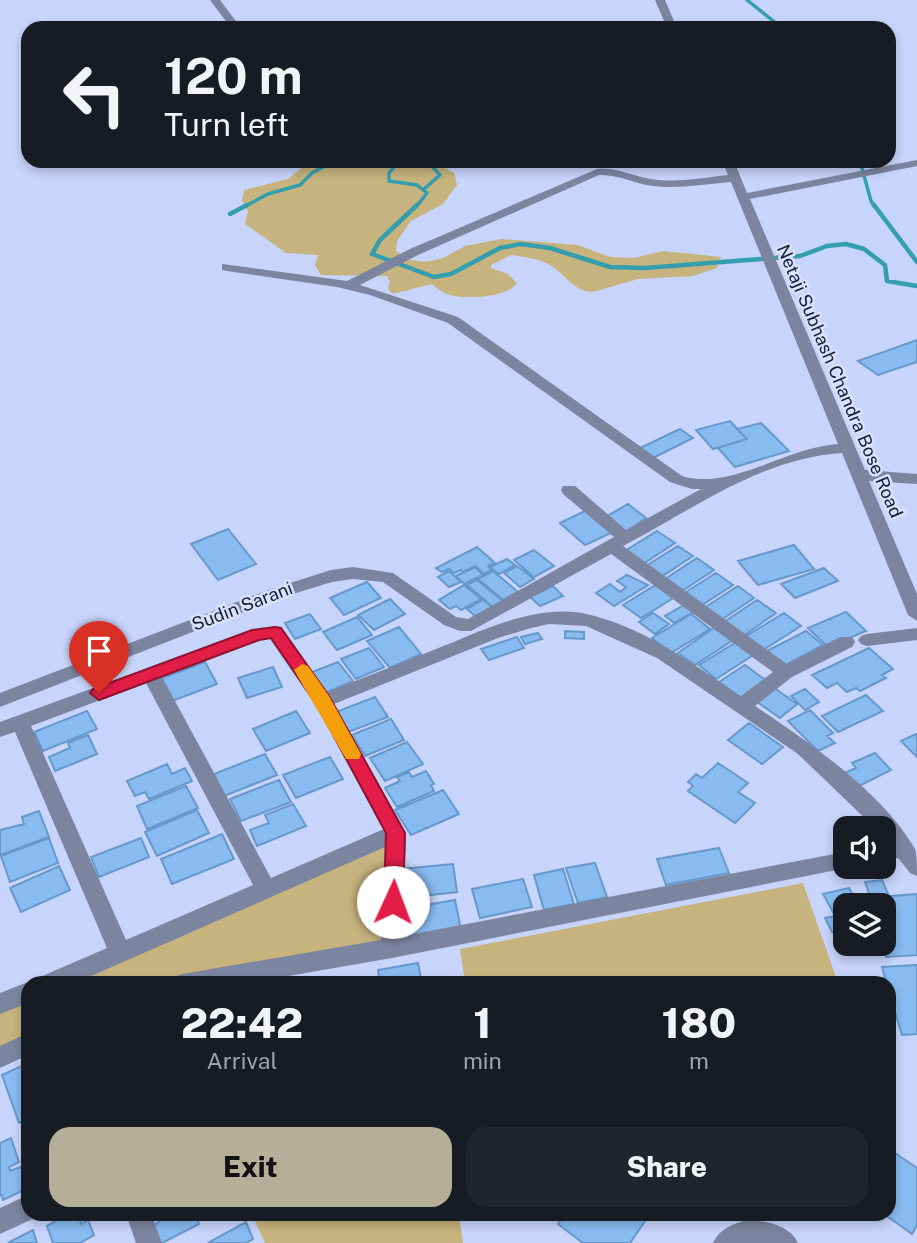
<!DOCTYPE html>
<html lang="en">
<head>
<meta charset="utf-8">
<style>
  :root { --surface:#171b24; --page:#20242c; --text:#f1f3f6; --muted:#9ea1a6; --accent:#b5af9a }
  body { margin:0; font-family:"Public Sans",sans-serif; background:var(--page); color:var(--text); height:100vh; display:flex; flex-direction:column; font-size:26px; white-space:nowrap }
  * { box-sizing:border-box; margin:0 }
  p { font-size:23px; color:var(--muted) }
  .icon { flex:none; width:38px; height:38px; fill:none; stroke:currentColor; stroke-width:2; stroke-linecap:round; stroke-linejoin:round }
  .map { position:relative; flex:1; overflow:hidden }
  .side { position:absolute; left:21px; top:976px; width:875px; height:245px; display:flex; flex-direction:column; background:var(--surface); border-radius:21px; box-shadow:0 4px 10px #0003 }
  .side>* { flex:none }
  .guide { position:absolute; left:21px; top:21px; width:875px; height:147px; border-radius:21px; box-shadow:0 4px 10px #0003; background:#171b24; color:var(--text); overflow:hidden }
  .tools { position:absolute; left:833px; top:816px; display:grid; gap:14px }
  .tools a { display:grid; place-items:center; width:63px; height:63px; border-radius:14px; background:var(--surface); box-shadow:0 4px 10px #0003; font-size:35px }
  .pin { position:absolute; display:grid; place-items:center; width:60px; height:60px; color:#fff; margin:-72px -30px; border-radius:50% 50% 50% 0; rotate:-45deg; box-shadow:0 0 7px #0007 }
  .pin .icon { rotate:45deg }
  .me { position:absolute; width:77px; margin:-38px; rotate:2deg; stroke-linejoin:round; filter:drop-shadow(0 0 5px #0008) }
  .turn { display:flex; align-items:center; gap:24px; height:147px; padding:0 28px; font-size:32px }
  .turn .icon { width:91px; height:91px; stroke-width:2.5 }
  .turn b { display:block; font-size:49px; line-height:60px }
  .eta { display:flex; justify-content:space-evenly; align-items:center; height:119px; text-align:center }
  .eta b { font-size:42px; font-weight:800; line-height:49px }
  .primary-button { display:flex; gap:14px; margin-top:auto; padding:14px 28px }
  .primary-button a { flex:1; height:80px; border-radius:21px; background:var(--accent); color:#111; font-size:28px; font-weight:800; line-height:80px; text-align:center }
  .primary-button a+a { background:var(--page); color:var(--text) }
  .map>svg:first-child { display:block }
</style>
</head>
<body>
<div class="map">
<svg width="917" height="1243" viewBox="0 0 917 1243">
  <rect width="100%" height="100%" fill="#c7d4fb"/>
  <path fill="#c6b37d" d="M 310,161 L 432,161 L 454,173 L 457,185 L 443,204 L 411,221 L 397,241 L 396,251 L 411,260 L 426,262 L 443,258 L 465,246 L 501,239 L 578,245 L 610,257 L 634,258 L 663,251 L 721,257 L 717,268 L 693,276 L 638,279 L 593,292 C 574,292 565,274 550,265 C 538,258 524,257 511,255 L 491,265 L 491,268 L 508,274 L 517,283 C 508,298 462,300 447,294 C 442,292 436,288 432,284 L 393,294 L 388,289 L 390,282 L 387,276 L 321,275 L 315,265 L 318,255 L 286,253 L 245,224 L 248,211 L 242,201 L 244,190 L 288,179 Z
    M 396,833 L 392,948 L 185,983 L 46,984 Z
    M 803,883 L 838,983 L 465,983 L 460,949 Z
    M 28,991 L 28,1044 L 0,1056 L 0,1003 Z
    M 252,1215 L 459,1215 L 463,1243 L 265,1243 Z"/>
  <g fill="none" stroke-linecap="round" stroke-linejoin="round">
    <path stroke="#339eae" stroke-width="3.5" d="M 747,0 L 782,28
      M 399,161 L 389,173 L 389,181 L 417,185 L 427,193 L 416,207
      M 860,161 L 871,201 L 875,207
      M 424,189 L 440,175 L 427,161
      M 244,207 L 268,194 L 300,185 L 312,173 L 334,161"/>
    <path stroke="#339eae" stroke-width="4.5" d="M 417,205 L 380,240 L 372,254 L 434,277 L 451,274 L 500,248 L 521,244 L 550,248 L 610,267 L 645,268 L 800,256 L 827,246 L 846,244 L 864,249 L 885,265 L 887,281 L 917,286
      M 874,205 L 917,262
      M 230,214 L 247,205"/>
  </g>
  <path fill="#88bbf0" stroke="#6798cb" stroke-width="2" d="M 917,340 L 917,362 L 878,375 L 858,361 Z
    M 730,421 L 747,439 L 713,449 L 696,430 Z
    M 761,423 L 789,451 L 735,467 L 718,448 L 747,439 L 737,429 Z
    M 680,429 L 693,438 L 651,459 L 638,449 Z
    M 628,504 L 646,518 L 623,534 L 604,518 Z
    M 587,510 L 613,532 L 585,545 L 560,523 Z
    M 228,529 L 256,564 L 218,580 L 191,544 Z
    M 657,531 L 675,543 L 643,564 L 625,551 Z
    M 794,545 L 814,569 L 758,585 L 738,561 Z
    M 678,546 L 693,556 L 661,577 L 646,566 Z
    M 477,547 L 495,563 L 488,566 L 491,570 L 484,574 L 475,566 L 463,572 L 461,570 L 454,573 L 449,569 L 442,572 L 436,568 Z
    M 534,550 L 554,566 L 534,577 L 514,560 Z
    M 697,558 L 714,570 L 682,591 L 665,579 Z
    M 507,559 L 515,565 L 499,574 L 490,567 Z
    M 517,566 L 534,579 L 520,587 L 504,573 Z
    M 475,567 L 483,575 L 464,584 L 456,576 Z
    M 824,568 L 838,581 L 795,598 L 781,584 Z
    M 449,571 L 461,582 L 449,587 L 438,577 Z
    M 493,571 L 518,592 L 503,600 L 478,579 Z
    M 716,573 L 733,585 L 702,605 L 686,592 Z
    M 627,575 L 648,585 L 614,606 L 596,593 L 610,584 L 620,592 L 626,587 L 617,581 Z
    M 477,580 L 504,602 L 494,608 L 467,585 Z
    M 367,582 L 381,598 L 344,615 L 330,598 Z
    M 657,584 L 675,597 L 641,618 L 623,605 Z
    M 464,585 L 481,599 L 461,610 L 456,606 L 450,609 L 439,600 Z
    M 553,586 L 563,596 L 540,606 L 530,597 Z
    M 738,586 L 754,598 L 721,620 L 704,608 Z
    M 390,599 L 405,614 L 374,630 L 358,615 Z
    M 483,600 L 493,608 L 477,618 L 467,609 Z
    M 757,600 L 776,613 L 743,636 L 724,622 Z
    M 686,604 L 695,611 L 674,623 L 665,616 Z
    M 846,612 L 866,631 L 828,647 L 808,628 Z
    M 653,613 L 669,624 L 655,634 L 639,622 Z
    M 784,613 L 801,626 L 763,650 L 746,636 Z
    M 310,614 L 321,629 L 295,639 L 285,623 Z
    M 691,614 L 710,629 L 671,653 L 652,638 Z
    M 357,617 L 372,635 L 337,650 L 323,632 Z
    M 399,627 L 421,654 L 390,668 L 367,641 Z
    M 715,627 L 733,640 L 695,665 L 678,653 Z
    M 565,631 L 584,632 L 584,639 L 565,638 Z
    M 806,631 L 823,645 L 782,667 L 765,652 Z
    M 538,633 L 542,639 L 525,644 L 521,637 Z
    M 517,637 L 524,648 L 489,660 L 481,649 Z
    M 738,641 L 755,654 L 716,679 L 699,665 Z
    M 369,648 L 384,667 L 356,679 L 341,659 Z
    M 869,648 L 893,669 L 882,675 L 886,678 L 860,691 L 856,688 L 847,692 L 837,683 L 827,688 L 812,675 Z
    M 205,662 L 217,684 L 172,701 L 160,679 Z
    M 338,662 L 353,681 L 325,693 L 310,673 Z
    M 745,665 L 768,682 L 742,700 L 719,682 Z
    M 273,667 L 282,687 L 247,698 L 238,678 Z
    M 773,687 L 797,704 L 780,718 L 756,701 Z
    M 805,689 L 819,702 L 805,710 L 791,696 Z
    M 866,695 L 883,711 L 838,732 L 822,716 Z
    M 375,697 L 388,717 L 348,732 L 336,712 Z
    M 810,710 L 833,733 L 827,736 L 835,743 L 818,751 L 788,721 Z
    M 87,711 L 97,729 L 43,751 L 34,732 Z
    M 296,711 L 310,733 L 266,751 L 253,729 Z
    M 391,719 L 404,740 L 365,756 L 352,735 Z
    M 749,723 L 783,747 L 762,764 L 728,740 Z
    M 916,734 L 917,735 L 917,757 L 901,741 Z
    M 88,735 L 97,754 L 55,771 L 49,757 L 70,748 L 68,743 Z
    M 407,742 L 423,764 L 385,781 L 370,758 Z
    M 875,753 L 891,770 L 855,788 L 842,774 L 856,768 L 852,763 Z
    M 265,754 L 277,775 L 224,796 L 214,774 Z
    M 330,757 L 343,779 L 296,798 L 283,775 Z
    M 718,763 L 748,783 L 738,792 L 755,803 L 735,823 L 688,791 L 693,786 L 688,782 L 696,774 L 702,778 Z
    M 167,764 L 172,774 L 185,768 L 192,781 L 149,799 L 145,792 L 135,796 L 127,781 Z
    M 426,771 L 434,784 L 431,785 L 434,791 L 397,807 L 385,788 L 400,781 L 397,777 L 409,772 L 412,777 Z
    M 279,780 L 291,802 L 241,821 L 230,799 Z
    M 186,786 L 198,808 L 147,829 L 137,806 Z
    M 443,790 L 459,814 L 411,835 L 395,810 Z
    M 293,804 L 306,826 L 257,846 L 250,830 L 269,823 L 265,815 Z
    M 197,810 L 209,833 L 157,856 L 145,832 Z
    M 39,811 L 49,837 L 0,855 L 0,830 L 24,824 L 22,817 Z
    M 222,834 L 234,859 L 172,884 L 161,859 Z
    M 49,838 L 58,863 L 10,882 L 1,856 Z
    M 141,838 L 149,857 L 99,877 L 91,857 Z
    M 719,848 L 729,873 L 666,885 L 657,859 Z
    M 595,863 L 607,897 L 578,903 L 566,868 Z
    M 453,864 L 457,892 L 405,898 L 401,869 Z
    M 59,866 L 70,890 L 21,912 L 10,888 Z
    M 563,869 L 574,904 L 544,910 L 534,875 Z
    M 523,879 L 532,907 L 480,918 L 472,889 Z
    M 882,880 L 888,894 L 870,896 L 865,882 Z
    M 849,888 L 858,905 L 845,905 L 845,912 L 834,914 L 823,894 Z
    M 917,894 L 917,955 L 886,957 L 881,943 L 884,943 L 884,905 L 868,905 L 865,898 Z
    M 455,900 L 461,930 L 407,938 L 402,909 Z
    M 845,914 L 845,929 L 832,932 L 825,918 Z
    M 418,963 L 422,984 L 380,984 L 378,970 Z
    M 917,965 L 917,1034 L 902,1035 L 894,1009 L 889,1010 L 889,984 L 861,984 L 859,979 L 885,978 L 882,967 Z
    M 28,1063 L 28,1119 L 19,1123 L 2,1075 Z
    M 11,1138 L 19,1162 L 9,1167 L 10,1171 L 23,1166 L 28,1188 L 3,1200 L 2,1195 L 0,1196 L 0,1143 Z
    M 889,1149 L 917,1168 L 917,1225 L 912,1234 L 884,1214 L 889,1214 Z
    M 68,1214 L 78,1214 L 81,1224 L 88,1220 L 94,1235 L 80,1243 L 53,1243 L 47,1226 Z
    M 156,1214 L 205,1214 L 197,1219 L 199,1224 L 162,1243 L 159,1243 L 152,1226 L 159,1222 Z
    M 565,1214 L 650,1214 L 630,1243 L 583,1243 L 558,1224 Z
    M 246,1222 L 253,1239 L 246,1243 L 208,1243 Z
    M 33,1230 L 37,1243 L 8,1243 Z"/>
  <g fill="none" stroke-linecap="round" stroke-linejoin="round">
    <path fill="#7c85a0" fill-rule="evenodd" d="M 210,0 L 220,0 L 241,28 L 231,28 Z
      M 655,0 L 665,0 L 677,28 L 667,28 Z
      M 917,160 L 917,166 L 750,199 L 865,470 L 917,474 L 917,484 L 869,481 L 917,594 L 917,621 L 908,615 L 842,453 C 761,458 692,510 623,546 L 787,664 L 840,637 L 852,637 L 855,642 L 852,647 L 792,677 L 755,706 C 808,741 883,793 915,849 C 917,856 917,868 917,876 L 910,873 L 898,858 L 884,861 L 884,845 L 887,844 L 884,839 L 884,828 L 875,828 L 798,754 L 657,658 L 586,626 L 549,624 L 531,628 L 498,638 L 334,704 L 406,833 L 403,936 L 845,852 L 845,866 L 852,867 L 392,958 L 242,984 L 171,984 L 174,977 L 182,974 L 381,940 L 385,847 L 73,984 L 37,984 L 40,977 L 107,948 L 15,732 L 0,737 L 0,722 L 252,630 L 275,626 L 281,628 L 327,692 C 362,678 397,665 431,651 C 480,632 538,601 591,615 C 647,629 694,665 741,696 L 773,672 L 611,554 L 471,631 L 460,631 L 444,625 L 383,582 L 353,579 L 332,582 L 280,598 L 0,707 L 0,693 L 268,590 L 331,570 L 353,567 L 393,573 L 456,617 L 468,619 L 614,537 L 563,494 L 561,490 L 563,486 L 575,486 L 626,530 L 701,489 L 692,489 L 670,482 L 448,323 L 370,295 L 337,287 L 227,271 L 222,270 L 222,264 L 347,281 L 410,249 L 597,169 C 617,167 632,176 651,179 C 677,183 702,178 728,175 L 722,161 L 734,161 L 747,193 ZM 599,175 C 618,174 635,184 653,186 C 679,189 705,184 731,182 L 838,444 C 787,447 730,491 682,476 L 458,317 L 360,285 L 418,255 ZM 270,639 L 316,706 L 384,829 L 271,878 L 162,677 L 260,640 ZM 146,683 L 253,885 L 126,940 L 31,726 Z
      M 917,628 L 917,640 L 867,646 L 861,644 L 858,640 L 861,636 L 867,634 Z
      M 28,982 L 32,984 L 28,984 L 28,1003 L 0,1014 L 0,993 Z
      M 28,1033 L 28,1055 L 0,1068 L 0,1046 Z
      M 28,1195 L 28,1214 L 38,1214 L 37,1217 L 0,1234 L 0,1208 Z
      M 126,1214 L 151,1214 L 162,1243 L 136,1243 Z
      M 747,1220 C 765,1220 791,1226 798,1243 L 713,1243 C 719,1229 733,1224 747,1220 Z"/>
  </g>
  <path fill="#e11d48" stroke="#92132f" stroke-width="2" d="M 275,627 L 281,628 L 329,696 L 405,833 L 403,902 L 400,908 L 393,910 L 387,908 L 384,902 L 386,833 L 317,705 L 271,638 L 259,640 L 99,700 L 90,693 L 93,689 L 252,630 Z"/>
  <path fill="#f59e0b" d="M 302,664 L 308,666 L 329,696 L 361,754 L 359,759 L 346,759 L 294,670 Z"/>
  <g text-anchor="middle" dominant-baseline="central" stroke-width="5" stroke-linejoin="round" paint-order="stroke">
    <g font-size="18" fill="#151c34" stroke="#d9e2fc">
      <text transform="translate(840 381) rotate(67)">Netaji Subhash Chandra Bose Road</text>
      <text transform="translate(242 606) rotate(-21)">Sudin Sarani</text>
    </g>
  </g>
</svg>
<div class="tools">
<a><svg class="icon" aria-label="sound" viewBox="0 0 24 24"><path d="M4 9h4l5-4v14l-5-4H4zM17 9q2 3 0 6"/></svg></a>
<a><svg class="icon" aria-label="layers" viewBox="0 0 24 24"><path d="M12 4l9 5-9 5-9-5zM3 14l9 5 9-5"/></svg></a>
</div>
<div class="pin" style="left:99px;top:693px;background:#d93025"><svg class="icon" aria-label="arrive" viewBox="0 0 24 24"><path d="M6 21V4h12l-3 4 3 4H6"/></svg></div>
<svg class="me" style="left:393px;top:902px" viewBox="-20 -20 40 40"><circle r="19" fill="#fff"/><path d="M0-13L10 11 0 6-10 11z" fill="#e11d48"/></svg>
<div class="guide">
<div class="turn"><svg class="icon" aria-label="left" viewBox="0 0 24 24"><path d="M17 20v-9H6M10 6l-5 5 5 5"/></svg><div><b>120 m</b>Turn left</div></div>
</div>
<section class="side">
<div class="eta">
<div><b>22:42</b><p>Arrival</p></div>
<div><b>1</b><p>min</p></div>
<div><b>180</b><p>m</p></div>
</div>
<div class="primary-button"><a>Exit</a><a>Share</a></div>
</section>
</div>
</body>
</html>
